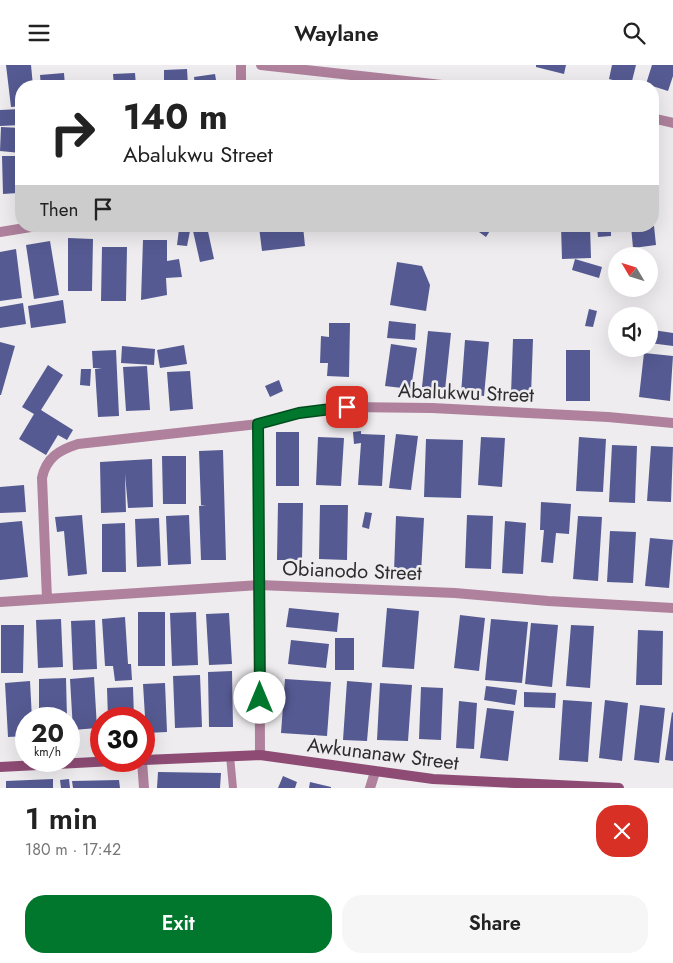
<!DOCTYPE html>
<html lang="en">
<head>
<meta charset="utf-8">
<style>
  :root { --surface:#fff; --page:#f6f6f6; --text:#222; --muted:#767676; --accent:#00772d }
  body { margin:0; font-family:Jost,sans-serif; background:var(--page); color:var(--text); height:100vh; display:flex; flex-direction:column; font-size:19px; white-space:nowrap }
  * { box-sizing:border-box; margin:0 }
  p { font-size:16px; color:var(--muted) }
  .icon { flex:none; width:28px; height:28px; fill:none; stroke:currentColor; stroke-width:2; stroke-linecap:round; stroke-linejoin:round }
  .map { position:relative; height:723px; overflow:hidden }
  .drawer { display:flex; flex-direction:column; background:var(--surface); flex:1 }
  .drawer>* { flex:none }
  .hud { position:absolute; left:15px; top:15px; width:644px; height:152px; border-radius:20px; box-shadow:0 5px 20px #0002; background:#fff; color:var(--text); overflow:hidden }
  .needle { width:32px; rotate:308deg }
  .tools { position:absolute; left:608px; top:182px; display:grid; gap:10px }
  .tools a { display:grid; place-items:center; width:50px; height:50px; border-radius:50%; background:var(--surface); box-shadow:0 5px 20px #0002; font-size:25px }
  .speed { position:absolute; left:15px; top:642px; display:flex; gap:10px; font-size:25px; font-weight:700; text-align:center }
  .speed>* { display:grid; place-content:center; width:65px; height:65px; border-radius:50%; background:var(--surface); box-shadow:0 5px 20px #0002; line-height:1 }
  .speed small { font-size:12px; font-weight:400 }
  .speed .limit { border:8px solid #d22; background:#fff; color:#111 }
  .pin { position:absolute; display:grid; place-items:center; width:42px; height:42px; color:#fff; margin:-21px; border-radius:10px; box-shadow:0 2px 8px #0006 }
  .me { position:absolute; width:55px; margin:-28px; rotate:0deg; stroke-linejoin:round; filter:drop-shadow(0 0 4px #0008) }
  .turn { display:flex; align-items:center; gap:18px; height:105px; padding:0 25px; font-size:22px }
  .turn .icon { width:65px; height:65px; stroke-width:2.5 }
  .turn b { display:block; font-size:35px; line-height:42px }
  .then { display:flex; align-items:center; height:48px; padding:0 25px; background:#0003; gap:10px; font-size:19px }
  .round { display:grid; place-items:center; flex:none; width:52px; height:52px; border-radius:20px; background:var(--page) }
  .headline { display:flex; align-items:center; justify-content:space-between; height:85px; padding:0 25px }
  h1 { font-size:30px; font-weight:600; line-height:38px }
  .button { display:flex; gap:10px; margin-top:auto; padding:10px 25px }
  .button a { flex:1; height:58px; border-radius:20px; background:var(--accent); color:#fff; font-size:20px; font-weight:600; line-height:58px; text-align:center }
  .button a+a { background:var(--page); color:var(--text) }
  header { display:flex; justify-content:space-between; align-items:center; height:65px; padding:0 25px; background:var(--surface); font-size:22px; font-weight:600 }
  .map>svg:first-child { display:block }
</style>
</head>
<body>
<header><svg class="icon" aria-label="menu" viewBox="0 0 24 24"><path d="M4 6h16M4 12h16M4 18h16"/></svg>Waylane<svg class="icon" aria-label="search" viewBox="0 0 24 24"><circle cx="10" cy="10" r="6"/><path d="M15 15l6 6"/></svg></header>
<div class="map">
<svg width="673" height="723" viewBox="0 0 673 723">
  <rect width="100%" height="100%" fill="#eeecef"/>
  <path fill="#555a92" d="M 6,0 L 31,0 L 33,21 L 21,21 L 21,41 L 11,42 Z
    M 536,0 L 566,0 L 564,9 L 536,2 Z
    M 612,0 L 636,0 L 631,20 L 609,14 Z
    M 652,0 L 673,0 L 673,11 L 668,26 L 646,19 Z
    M 187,4 L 188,21 L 164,21 L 164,5 Z
    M 64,8 L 65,21 L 41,21 L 40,10 Z
    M 135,8 L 136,21 L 114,21 L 113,9 Z
    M 215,9 L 217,21 L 195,21 L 194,12 Z
    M 21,44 L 21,60 L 0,61 L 0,45 Z
    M 1,62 L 21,63 L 21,88 L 0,86 Z
    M 2,91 L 16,91 L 18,128 L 3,129 Z
    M 303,161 L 305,181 L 262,186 L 259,162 Z
    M 452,161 L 472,161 L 471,167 L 451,164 Z
    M 483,161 L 493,161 L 486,172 L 479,167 Z
    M 561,161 L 590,161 L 591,193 L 562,194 Z
    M 597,161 L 611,161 L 611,171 L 598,172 Z
    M 631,161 L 654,161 L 656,180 L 633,183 Z
    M 207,162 L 214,194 L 200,197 L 193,166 Z
    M 179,164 L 190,166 L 187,181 L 177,180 Z
    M 68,173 L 93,174 L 92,226 L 68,226 Z
    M 143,175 L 167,175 L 167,196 L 179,194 L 182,212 L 166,213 L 167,230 L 141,235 Z
    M 50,176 L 59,230 L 34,234 L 26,180 Z
    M 102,182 L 127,182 L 126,236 L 101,236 Z
    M 16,184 L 22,233 L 0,236 L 0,187 Z
    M 575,194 L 602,202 L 599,213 L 572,205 Z
    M 397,197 L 422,201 L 430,220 L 426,246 L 390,240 Z
    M 63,235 L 66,258 L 31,263 L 28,241 Z
    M 23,238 L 26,259 L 0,263 L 0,242 Z
    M 589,244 L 597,246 L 593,262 L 585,261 Z
    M 389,256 L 416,259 L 415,275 L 387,273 Z
    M 329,258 L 350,258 L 349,312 L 327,311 L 328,298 L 320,298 L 321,271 L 329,272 Z
    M 653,265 L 673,268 L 673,281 L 650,278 Z
    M 428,266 L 451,268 L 445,325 L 422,322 Z
    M 513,274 L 533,274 L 531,330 L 511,329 Z
    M 465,275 L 489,277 L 484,331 L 461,329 Z
    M 0,277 L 15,281 L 1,330 L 0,330 Z
    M 391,279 L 417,283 L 411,324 L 385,321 Z
    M 184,280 L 187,299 L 160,303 L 157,285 Z
    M 122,281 L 155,284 L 154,300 L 121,298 Z
    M 116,285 L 119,351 L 98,352 L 95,304 L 102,303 L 93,303 L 92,286 Z
    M 566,285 L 590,285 L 590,336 L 566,336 Z
    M 644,288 L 673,291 L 670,336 L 639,332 Z
    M 48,300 L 63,310 L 41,345 L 73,365 L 67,375 L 58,370 L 46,390 L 19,374 L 34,349 L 22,342 Z
    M 147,301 L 150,345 L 126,346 L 123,302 Z
    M 81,304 L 91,304 L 90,321 L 80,320 Z
    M 190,306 L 193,344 L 170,346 L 167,307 Z
    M 279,315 L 283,326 L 270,332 L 265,321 Z
    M 361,366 L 361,369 L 385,370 L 382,421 L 358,420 L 361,378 L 354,379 L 353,367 Z
    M 276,367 L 299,367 L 299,421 L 276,421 Z
    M 396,369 L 418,371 L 411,425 L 389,423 Z
    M 318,372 L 344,373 L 341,421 L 316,420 Z
    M 481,372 L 505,373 L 502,422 L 478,420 Z
    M 579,372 L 606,374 L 603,427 L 576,426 Z
    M 426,374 L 463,375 L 461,433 L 424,432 Z
    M 612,380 L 637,381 L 635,438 L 609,437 Z
    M 651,381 L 673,382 L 671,437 L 647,436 Z
    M 223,385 L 226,495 L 201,495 L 199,441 L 206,440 L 201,440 L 199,386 Z
    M 162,391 L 186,391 L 186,439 L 163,439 Z
    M 152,394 L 153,442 L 128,443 L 125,409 L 126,447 L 101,448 L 100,397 Z
    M 24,420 L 26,447 L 0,448 L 0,422 Z
    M 541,437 L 571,439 L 569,469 L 556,468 L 553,498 L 541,497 L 544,465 L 540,465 Z
    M 278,438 L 303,438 L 302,495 L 277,495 Z
    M 320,440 L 348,440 L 347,495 L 319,494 Z
    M 365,447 L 372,448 L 369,464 L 362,462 Z
    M 82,450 L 87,509 L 68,511 L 64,466 L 57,467 L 55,452 Z
    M 189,450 L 191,499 L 168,500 L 166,451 Z
    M 467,450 L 493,451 L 491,504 L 465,503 Z
    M 396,451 L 424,453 L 421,509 L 394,507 Z
    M 578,451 L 602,452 L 598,516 L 573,514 Z
    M 159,453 L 161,501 L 137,502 L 135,454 Z
    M 22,456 L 28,512 L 0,515 L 0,458 Z
    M 505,456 L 526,458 L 523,509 L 502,508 Z
    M 125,458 L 126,507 L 102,507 L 102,459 Z
    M 610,466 L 636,467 L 633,518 L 607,517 Z
    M 650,473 L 673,475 L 669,523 L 645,521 Z
    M 289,543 L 339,548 L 337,567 L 286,562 Z
    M 387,543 L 419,546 L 414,604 L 382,602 Z
    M 138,547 L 165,547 L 165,601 L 138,601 Z
    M 196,547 L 198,600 L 172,601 L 170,548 Z
    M 229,548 L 232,599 L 209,600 L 206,549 Z
    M 460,550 L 485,553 L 479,606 L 454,603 Z
    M 125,552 L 128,599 L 131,599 L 132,615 L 115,616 L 113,601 L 105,601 L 102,554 Z
    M 61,554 L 63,602 L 38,603 L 36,555 Z
    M 491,554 L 528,557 L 522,618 L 485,615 Z
    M 95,555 L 97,604 L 73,605 L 71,556 Z
    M 531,558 L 558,560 L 552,622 L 525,619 Z
    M 1,560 L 24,560 L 23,608 L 1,608 Z
    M 571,560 L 594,561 L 590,623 L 566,621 Z
    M 638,565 L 663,566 L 662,620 L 636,620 Z
    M 335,573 L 354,573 L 354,605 L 335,605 Z
    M 291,575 L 329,579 L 326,603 L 288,599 Z
    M 232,606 L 233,662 L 209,662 L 208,607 Z
    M 200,610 L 202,662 L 175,663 L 173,611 Z
    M 94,612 L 97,663 L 73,665 L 70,614 Z
    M 66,613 L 67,654 L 39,654 L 39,614 Z
    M 285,614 L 331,617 L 327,671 L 281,668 Z
    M 30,616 L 32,654 L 26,654 L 26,671 L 8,672 L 5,618 Z
    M 347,616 L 372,618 L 367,676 L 343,675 Z
    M 165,618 L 167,667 L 146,668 L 143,619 Z
    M 380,618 L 412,620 L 408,676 L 377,675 Z
    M 486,621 L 517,625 L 515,640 L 484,635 Z
    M 133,622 L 134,654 L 108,654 L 107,623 Z
    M 421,622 L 443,623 L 441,675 L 419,674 Z
    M 524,627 L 556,628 L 555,643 L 524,642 Z
    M 563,635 L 592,637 L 588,697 L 559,695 Z
    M 605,635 L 628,638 L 622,696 L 599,693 Z
    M 459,636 L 477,638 L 474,684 L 456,683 Z
    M 640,640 L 665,643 L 659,698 L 634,695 Z
    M 487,643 L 514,646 L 508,696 L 480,693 Z
    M 672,647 L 673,648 L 673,696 L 665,695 Z
    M 158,707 L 221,708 L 220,723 L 157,723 Z
    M 283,711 L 297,717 L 295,723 L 278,723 Z
    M 53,714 L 53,723 L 6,723 L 6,716 Z
    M 69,714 L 70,723 L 61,723 L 60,715 Z
    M 119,715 L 120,723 L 73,723 L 72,716 Z
    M 310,717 L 331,722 L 331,723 L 309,723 Z"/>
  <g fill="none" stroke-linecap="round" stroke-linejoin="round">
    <path stroke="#af819c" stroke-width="8" d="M 230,691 L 233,723"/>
    <path stroke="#af819c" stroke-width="10" d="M 261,0 L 451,21
      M 241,21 L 241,0
      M 652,53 L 673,58
      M 0,167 L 37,161
      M 47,534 L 42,413 C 46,393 59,385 78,379 L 259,359
      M 0,537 L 259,520 L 455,528 L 548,536 L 673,543
      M 260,690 L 259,359 L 299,348 L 347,342 L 432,343 L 608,352 L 673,358
      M 142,696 L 144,723
      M 370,723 L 375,707"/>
    <path stroke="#8e4c75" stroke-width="10" d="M 144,695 L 260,690 L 433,714 L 619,723
      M 0,702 L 114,696"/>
  </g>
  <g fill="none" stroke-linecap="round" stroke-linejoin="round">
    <defs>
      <path id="route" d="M 260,633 L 258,359 L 299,348 L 347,342"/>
    </defs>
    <use href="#route" stroke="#004d1d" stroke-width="12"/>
    <use href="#route" stroke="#00772d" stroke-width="9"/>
  </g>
  <g text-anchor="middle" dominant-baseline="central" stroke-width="5" stroke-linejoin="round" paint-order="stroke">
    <g font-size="20" fill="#2d2d2e" stroke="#eeecef">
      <text transform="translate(466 328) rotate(2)">Abalukwu Street</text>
      <text transform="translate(352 506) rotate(2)">Obianodo Street</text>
      <text transform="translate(383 689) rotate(7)">Awkunanaw Street</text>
    </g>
  </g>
</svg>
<div class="tools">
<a><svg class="needle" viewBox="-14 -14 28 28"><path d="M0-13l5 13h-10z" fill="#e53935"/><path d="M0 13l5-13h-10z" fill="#767676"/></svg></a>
<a><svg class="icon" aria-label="sound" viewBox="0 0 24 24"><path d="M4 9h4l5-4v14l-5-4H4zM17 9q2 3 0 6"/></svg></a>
</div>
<div class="speed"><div>20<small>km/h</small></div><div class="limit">30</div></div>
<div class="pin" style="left:347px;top:342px;background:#d93025"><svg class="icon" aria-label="arrive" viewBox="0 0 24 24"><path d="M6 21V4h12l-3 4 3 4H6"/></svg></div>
<svg class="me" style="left:260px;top:633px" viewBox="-20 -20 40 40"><circle r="19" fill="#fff"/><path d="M0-13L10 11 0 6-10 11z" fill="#00772d"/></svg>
<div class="hud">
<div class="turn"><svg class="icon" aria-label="right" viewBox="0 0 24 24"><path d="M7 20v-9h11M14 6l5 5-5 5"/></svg><div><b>140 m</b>Abalukwu Street</div></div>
<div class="then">Then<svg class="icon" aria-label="arrive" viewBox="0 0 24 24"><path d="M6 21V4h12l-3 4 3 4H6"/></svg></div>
</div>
</div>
<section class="drawer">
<div class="headline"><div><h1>1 min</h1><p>180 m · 17:42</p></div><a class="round" style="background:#d93025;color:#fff"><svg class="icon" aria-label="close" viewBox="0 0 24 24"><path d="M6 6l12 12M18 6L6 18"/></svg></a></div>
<div class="button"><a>Exit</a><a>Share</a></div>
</section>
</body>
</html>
